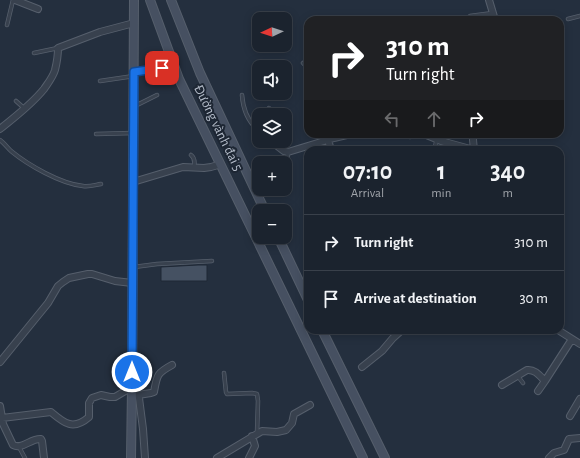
<!DOCTYPE html>
<html lang="en">
<head>
<meta charset="utf-8">
<style>
  :root { --surface:#1b232e; --page:#242b36; --text:#f1f3f6; --muted:#a0a4aa; --line:#39404a }
  body { margin:0; font-family:"Alegreya Sans",sans-serif; background:var(--page); color:var(--text); height:100vh; display:flex; flex-direction:column; font-size:15px; white-space:nowrap }
  * { box-sizing:border-box; margin:0 }
  p { font-size:13px; color:var(--muted) }
  .icon { flex:none; width:22px; height:22px; fill:none; stroke:currentColor; stroke-width:2; stroke-linecap:round; stroke-linejoin:round }
  .map { position:relative; flex:1; overflow:hidden }
  .panel { position:absolute; left:304px; top:146px; width:260px; height:188px; display:flex; flex-direction:column; background:var(--surface); border-radius:12px; box-shadow:0 2px 10px #0003,0 0 0 1px var(--line) }
  .panel>* { flex:none }
  .hud { position:absolute; left:304px; top:16px; width:260px; height:122px; border-radius:12px; box-shadow:0 2px 10px #0003,0 0 0 1px var(--line); background:#202124; color:#fff; overflow:hidden }
  .needle { width:26px; rotate:266deg }
  .buttons { position:absolute; left:252px; top:12px; display:grid; gap:8px }
  .buttons a { display:grid; place-items:center; width:40px; height:40px; border-radius:8px; background:var(--surface); box-shadow:0 2px 10px #0003,0 0 0 1px var(--line); font-size:20px }
  .pin { position:absolute; display:grid; place-items:center; width:34px; height:34px; color:#fff; margin:-17px; border-radius:8px; box-shadow:0 2px 6px #0006 }
  .me { position:absolute; width:44px; margin:-22px; rotate:0deg; stroke-linejoin:round; filter:drop-shadow(0 0 3px #0008) }
  .turn { display:flex; align-items:center; gap:14px; height:84px; padding:0 16px; font-size:18px }
  .turn .icon { width:52px; height:52px; stroke-width:2.5 }
  .turn b { display:block; font-size:28px; line-height:34px }
  .lanes { display:flex; align-items:center; height:38px; padding:0 16px; background:#0003; justify-content:center; gap:20px; direction:ltr }
  .lanes .off { opacity:.35 }
  .eta { display:flex; justify-content:space-evenly; align-items:center; height:68px; text-align:center }
  .eta b { font-size:24px; font-weight:600; line-height:28px }
  ul { padding:0; list-style:none }
  li { display:flex; align-items:center; gap:12px; height:56px; padding:0 16px; border-top:1px solid var(--line) }
  li div { flex:1 }
  li b { display:block; font-size:15px }
  li em { font-style:normal }
  .map>svg:first-child { display:block }
</style>
</head>
<body>
<div class="map">
<svg width="580" height="458" viewBox="0 0 580 458">
  <rect width="100%" height="100%" fill="#242f3e"/>
  <path fill="#455162" stroke="#1f2835" d="M 198,265 L 207,265 L 207,281 L 161,281 L 161,267 Z"/>
  <g fill="none" stroke-linecap="round" stroke-linejoin="round">
    <defs>
      <path id="service" d="M 470,16 L 493,13
        M 568,19 L 580,16
        M 7,25 L 13,0
        M 34,53 L 58,48
        M 303,63 L 308,68
        M 308,70 L 308,77
        M 135,72 L 162,68
        M 100,81 L 134,76
        M 242,95 C 243,109 248,122 259,131
        M 16,101 L 25,109
        M 135,106 L 157,95
        M 266,115 L 269,108
        M 96,134 L 133,133
        M 410,137 L 416,134
        M 0,140 C 4,143 7,147 11,151 C 28,165 61,184 83,186 C 89,187 95,185 101,184
        M 434,150 L 437,139
        M 191,155 C 195,158 195,162 194,167
        M 285,179 L 287,173 L 288,152
        M 134,267 L 157,264 L 212,261
        M 224,373 L 226,392 L 227,394 L 252,393 L 257,394 L 258,401 L 257,433
        M 517,375 L 523,383
        M 19,447 L 25,458"/>
      <path id="minor" d="M 15,0 L 38,9
        M 489,0 L 495,20
        M 0,129 C 16,116 31,105 44,89 C 48,83 53,77 55,70 C 57,62 58,55 58,48 L 100,32 L 134,23
        M 424,134 L 441,141 L 474,150
        M 473,134 L 473,140 L 474,150
        M 328,140 L 331,150
        M 271,141 L 284,151 L 288,152 L 334,138 L 351,134
        M 133,182 L 183,167 L 204,168 L 211,167 L 218,165
        M 558,330 L 580,344
        M 0,362 L 48,303 L 58,286 L 63,282 L 69,278 L 88,274 L 92,274 L 115,281 L 132,283
        M 362,367 L 382,351 L 393,338 L 402,330
        M 502,385 L 527,370 C 535,369 540,376 545,381
        M 538,391 L 545,381 L 572,339
        M 134,394 L 137,393 L 139,398 L 143,429 L 145,458
        M 138,395 L 151,393 L 154,392 C 157,375 157,373 172,365
        M 0,406 L 3,424 L 13,445 C 22,450 31,438 41,439 L 42,441 L 44,458
        M 570,416 L 580,399
        M 2,418 L 51,412 C 64,423 73,431 89,417 L 89,403 L 92,398 L 101,395 L 110,397 L 115,397 L 132,387
        M 217,458 L 262,431 L 277,432 L 286,430 L 292,423 L 294,414 L 310,405
        M 249,458 L 255,446 L 252,436
        M 549,458 L 554,453 L 564,450 L 569,439 L 580,438"/>
      <path id="secondary" d="M 150,0 L 179,79 L 363,458
        M 171,0 L 200,73 L 265,211
        M 278,237 L 308,300
        M 322,330 L 385,458
        M 131,458 L 132,387 L 134,0"/>
    </defs>
    <use href="#service" stroke="#565f6c" stroke-width="4.5"/>
    <use href="#minor" stroke="#565f6c" stroke-width="8"/>
    <use href="#secondary" stroke="#565f6c" stroke-width="10"/>
    <use href="#service" stroke="#38414e" stroke-width="3"/>
    <use href="#minor" stroke="#38414e" stroke-width="6"/>
    <use href="#secondary" stroke="#465061" stroke-width="8"/>
  </g>
  <g fill="none" stroke-linecap="round" stroke-linejoin="round">
    <defs>
      <path id="route" d="M 132,372 L 134,72 L 162,68"/>
    </defs>
    <use href="#route" stroke="#114b97" stroke-width="10"/>
    <use href="#route" stroke="#1a73e8" stroke-width="7"/>
  </g>
  <g text-anchor="middle" dominant-baseline="central" stroke-width="4" stroke-linejoin="round" paint-order="stroke">
    <g font-size="14" fill="#b4bcc9" stroke="#1d2633">
      <text transform="translate(218 128) rotate(64)">Đường vành đai 5</text>
    </g>
  </g>
</svg>
<div class="buttons">
<a><svg class="needle" viewBox="-14 -14 28 28"><path d="M0-13l5 13h-10z" fill="#e53935"/><path d="M0 13l5-13h-10z" fill="#a0a4aa"/></svg></a>
<a><svg class="icon" aria-label="sound" viewBox="0 0 24 24"><path d="M4 9h4l5-4v14l-5-4H4zM17 9q2 3 0 6"/></svg></a>
<a><svg class="icon" aria-label="layers" viewBox="0 0 24 24"><path d="M12 4l9 5-9 5-9-5zM3 14l9 5 9-5"/></svg></a>
<a>+</a>
<a>−</a>
</div>
<div class="pin" style="left:162px;top:68px;background:#d93025"><svg class="icon" aria-label="arrive" viewBox="0 0 24 24"><path d="M6 21V4h12l-3 4 3 4H6"/></svg></div>
<svg class="me" style="left:132px;top:372px" viewBox="-20 -20 40 40"><circle r="17" fill="#1a73e8" stroke="#fff" stroke-width="3"/><path d="M0-11L8 9 0 5-8 9z" fill="#fff"/></svg>
<div class="hud">
<div class="turn"><svg class="icon" aria-label="right" viewBox="0 0 24 24"><path d="M7 20v-9h11M14 6l5 5-5 5"/></svg><div><b>310 m</b>Turn right</div></div>
<div class="lanes"><svg class="icon off" aria-label="left" viewBox="0 0 24 24"><path d="M17 20v-9H6M10 6l-5 5 5 5"/></svg><svg class="icon off" aria-label="ahead" viewBox="0 0 24 24"><path d="M12 20V5M6 11l6-6 6 6"/></svg><svg class="icon" aria-label="right" viewBox="0 0 24 24"><path d="M7 20v-9h11M14 6l5 5-5 5"/></svg></div>
</div>
<section class="panel">
<div class="eta">
<div><b>07:10</b><p>Arrival</p></div>
<div><b>1</b><p>min</p></div>
<div><b>340</b><p>m</p></div>
</div>
<ul>
<li><svg class="icon" aria-label="right" viewBox="0 0 24 24"><path d="M7 20v-9h11M14 6l5 5-5 5"/></svg><div><b>Turn right</b></div><em>310 m</em></li>
<li><svg class="icon" aria-label="arrive" viewBox="0 0 24 24"><path d="M6 21V4h12l-3 4 3 4H6"/></svg><div><b>Arrive at destination</b></div><em>30 m</em></li>
</ul>
</section>
</div>
</body>
</html>
